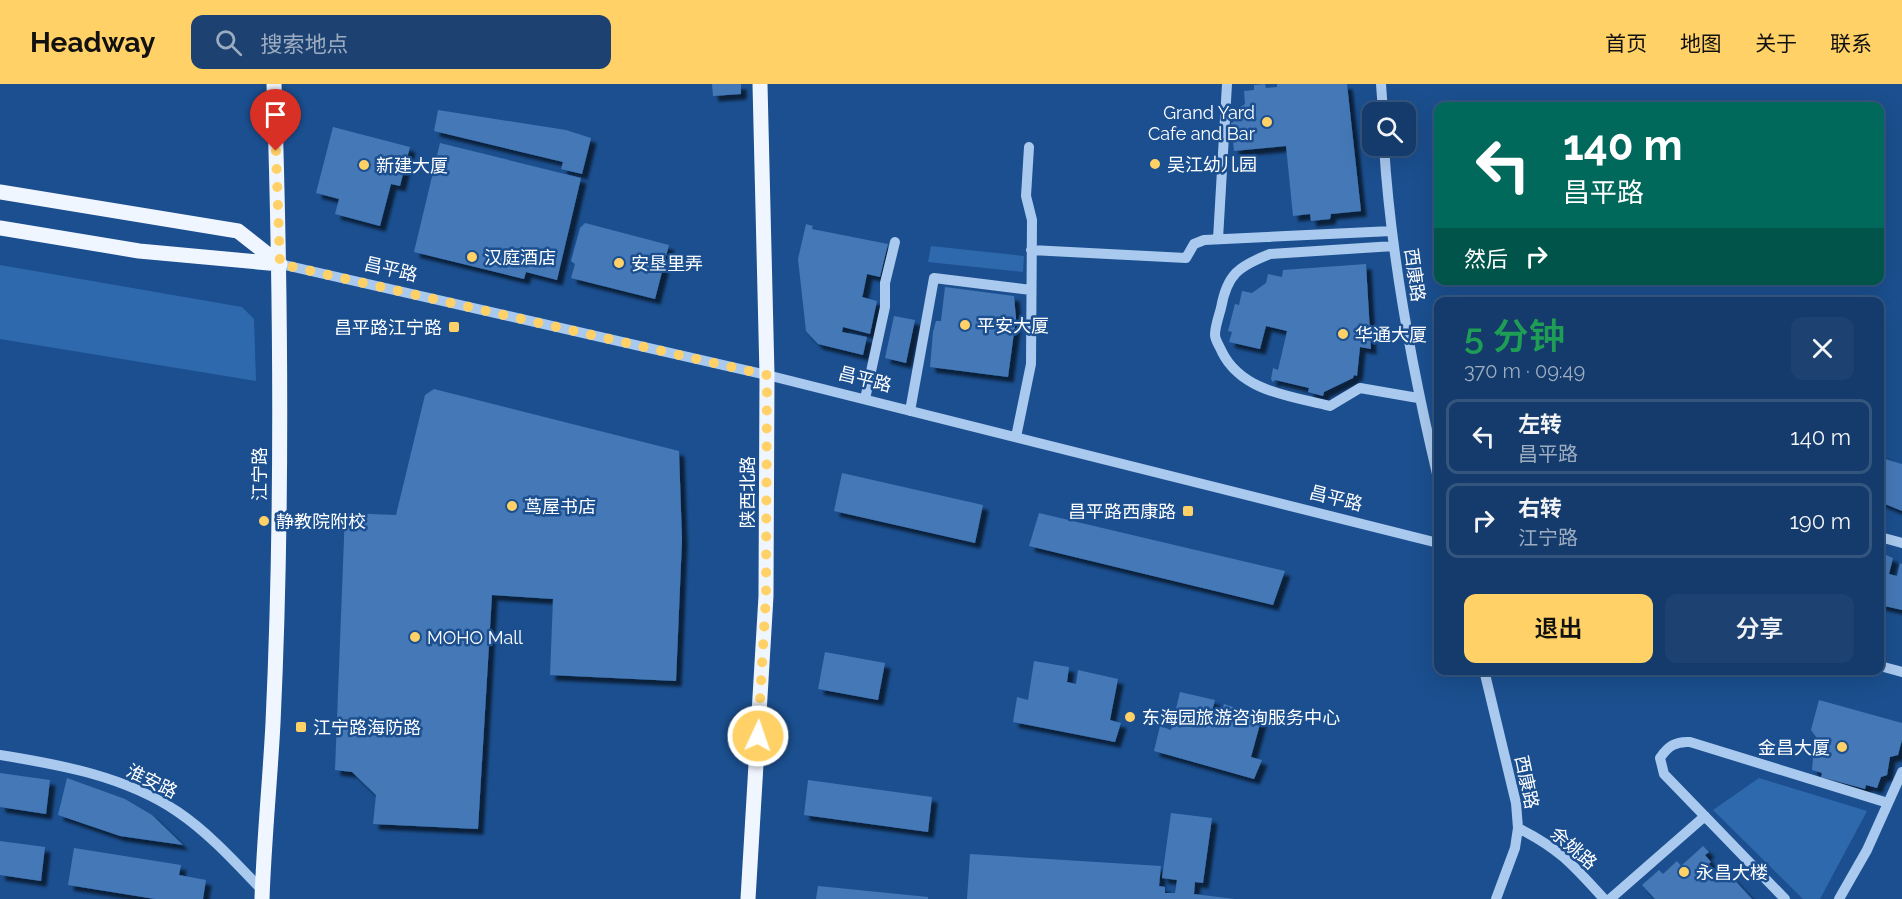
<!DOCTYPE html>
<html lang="zh">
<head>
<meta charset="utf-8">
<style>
  :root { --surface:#143b6b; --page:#1d4271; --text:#f1f3f6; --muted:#9dadc1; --line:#33557e; --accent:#ffd166 }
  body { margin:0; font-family:Raleway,"Noto Sans SC",sans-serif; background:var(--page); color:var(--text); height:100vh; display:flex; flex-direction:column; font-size:22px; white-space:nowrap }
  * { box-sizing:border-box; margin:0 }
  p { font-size:20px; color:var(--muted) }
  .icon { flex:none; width:33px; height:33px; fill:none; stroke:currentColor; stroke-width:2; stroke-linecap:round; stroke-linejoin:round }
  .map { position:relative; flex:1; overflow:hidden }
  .side { position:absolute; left:1434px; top:213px; width:450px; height:378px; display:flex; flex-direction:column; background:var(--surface); border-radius:12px; box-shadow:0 6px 24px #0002,0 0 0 2px var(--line) }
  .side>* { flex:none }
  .hud { position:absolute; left:1434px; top:18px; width:450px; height:183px; border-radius:12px; box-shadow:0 6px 24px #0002,0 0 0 2px var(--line); background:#00695c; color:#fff; overflow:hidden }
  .buttons { position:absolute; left:1362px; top:18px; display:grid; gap:12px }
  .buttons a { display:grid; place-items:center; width:54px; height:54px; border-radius:12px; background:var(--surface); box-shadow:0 6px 24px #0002,0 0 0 2px var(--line); font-size:30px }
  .pin { position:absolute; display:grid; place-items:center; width:51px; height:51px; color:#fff; margin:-62px -26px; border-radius:50% 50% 50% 0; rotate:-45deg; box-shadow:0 0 6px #0007 }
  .pin .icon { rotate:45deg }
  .me { position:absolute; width:66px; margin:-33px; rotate:3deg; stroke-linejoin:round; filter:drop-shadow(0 0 4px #0008) }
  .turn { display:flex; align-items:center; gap:21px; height:126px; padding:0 30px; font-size:27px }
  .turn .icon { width:78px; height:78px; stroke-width:2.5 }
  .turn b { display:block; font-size:42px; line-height:51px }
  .then { display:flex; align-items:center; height:57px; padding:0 30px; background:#0003; gap:12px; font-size:22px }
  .round { display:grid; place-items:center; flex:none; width:63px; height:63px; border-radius:12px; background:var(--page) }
  .headline { display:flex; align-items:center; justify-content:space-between; height:102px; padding:0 30px }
  h1 { font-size:36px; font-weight:600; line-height:45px; color:#1e9e55 }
  .action { display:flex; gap:12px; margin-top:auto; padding:12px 30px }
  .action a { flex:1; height:69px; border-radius:12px; background:var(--accent); color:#111; font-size:24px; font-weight:600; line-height:69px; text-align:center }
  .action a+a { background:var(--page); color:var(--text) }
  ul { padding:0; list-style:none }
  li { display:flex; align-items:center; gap:18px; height:75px; margin:0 12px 9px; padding:0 18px; border:3px solid var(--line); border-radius:12px }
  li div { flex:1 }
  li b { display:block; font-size:22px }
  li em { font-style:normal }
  header { display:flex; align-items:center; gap:36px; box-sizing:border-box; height:84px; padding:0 30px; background:var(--accent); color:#111 }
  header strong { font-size:28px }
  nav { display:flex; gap:33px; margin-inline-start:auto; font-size:21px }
  .search { width:420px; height:54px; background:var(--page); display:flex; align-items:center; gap:15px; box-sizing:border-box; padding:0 21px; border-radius:12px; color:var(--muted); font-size:22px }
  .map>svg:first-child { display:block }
</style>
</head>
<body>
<header>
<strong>Headway</strong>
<div class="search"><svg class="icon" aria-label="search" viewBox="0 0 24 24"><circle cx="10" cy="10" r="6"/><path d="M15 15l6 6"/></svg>搜索地点</div>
<nav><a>首页</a><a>地图</a><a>关于</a><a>联系</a></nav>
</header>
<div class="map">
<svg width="1902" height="815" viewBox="0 0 1902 815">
  <defs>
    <filter id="shadow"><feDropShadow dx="5.5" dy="5.5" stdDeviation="1.5" flood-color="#0009"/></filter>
  </defs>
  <rect width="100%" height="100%" fill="#1b4f8f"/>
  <path fill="#2e69ad" d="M 931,162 L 1024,172 L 1023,188 L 928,178 Z
    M 0,181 L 242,223 L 254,235 L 256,297 L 0,255 Z
    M 1759,694 L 1867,727 L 1820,815 L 1803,815 L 1713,726 Z"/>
  <path fill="#4478b7" filter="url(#shadow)" d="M 712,0 L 741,0 L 741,10 L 713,12 Z
    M 1265,0 L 1266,4 L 1277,3 L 1277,0 L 1347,0 L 1361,127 L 1331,130 L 1330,135 L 1311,137 L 1310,130 L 1293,132 L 1286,62 L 1234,67 L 1231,39 L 1239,35 L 1237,25 L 1245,20 L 1244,7 L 1254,6 L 1254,1 Z
    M 438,26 L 566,46 L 591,54 L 582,90 L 561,85 L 563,78 L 434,47 Z
    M 333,43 L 410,63 L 400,102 L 391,100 L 380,142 L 335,130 L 339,115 L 316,109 Z
    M 440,59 L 581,94 L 557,196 L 526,188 L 524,195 L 414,168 Z
    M 585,139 L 669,161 L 655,215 L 571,194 L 575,180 L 571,177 L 580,144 Z
    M 806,140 L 813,142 L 812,145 L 888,160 L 880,193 L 867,190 L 863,210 L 862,213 L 877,217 L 870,250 L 843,243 L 842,248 L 867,253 L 863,271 L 818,260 L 806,247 L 798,175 Z
    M 1366,180 L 1371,265 L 1360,263 L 1357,292 L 1354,291 L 1353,294 L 1324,308 L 1323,312 L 1308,308 L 1309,304 L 1275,296 L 1273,298 L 1271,295 L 1273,284 L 1278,286 L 1287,247 L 1266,242 L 1260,265 L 1229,258 L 1232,248 L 1228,247 L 1235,220 L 1239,221 L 1242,207 L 1252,209 L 1266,199 L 1268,190 L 1282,193 L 1283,186 Z
    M 945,203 L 1014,212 L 1016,234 L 1008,293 L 930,283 L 933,248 L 936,237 L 941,237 Z
    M 894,232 L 915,236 L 906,279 L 885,274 Z
    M 434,305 L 679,367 L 682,456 L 676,597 L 550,591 L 553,515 L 492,511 L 478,745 L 373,740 L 376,711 L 352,688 L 335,686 L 345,429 L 396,431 L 425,311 Z
    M 1880,370 L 1886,372 L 1885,375 L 1902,380 L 1902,427 L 1880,418 Z
    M 842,389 L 983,421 L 975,459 L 834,427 Z
    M 1039,429 L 1285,487 L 1273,521 L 1029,462 Z
    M 1886,471 L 1893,474 L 1889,490 L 1897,492 L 1900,479 L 1902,480 L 1902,526 L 1880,521 L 1880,474 L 1885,475 Z
    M 825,568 L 885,579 L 878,616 L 818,605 Z
    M 1034,577 L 1069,583 L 1067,598 L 1076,600 L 1078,586 L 1118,595 L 1110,636 L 1121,639 L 1115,658 L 1013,638 L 1017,613 L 1028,616 Z
    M 1180,608 L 1215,616 L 1211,631 L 1220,634 L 1224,620 L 1262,633 L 1251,673 L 1262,676 L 1254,695 L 1154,667 L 1160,642 L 1171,646 Z
    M 1819,616 L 1902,639 L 1902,656 L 1898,671 L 1890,673 L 1887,691 L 1881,693 L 1877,704 L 1866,701 L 1865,705 L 1821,693 L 1822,689 L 1812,686 L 1813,674 L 1810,670 L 1816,653 L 1811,646 Z
    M 0,689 L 50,696 L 46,730 L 0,723 Z
    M 67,694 L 125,715 L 152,731 L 183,761 L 120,752 L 58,731 Z
    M 808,696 L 932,713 L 928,748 L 804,731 Z
    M 1171,729 L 1212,734 L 1203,799 L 1195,798 L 1194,810 L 1235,815 L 967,815 L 970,770 L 1161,782 L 1159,802 L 1165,803 L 1165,809 L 1175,809 L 1177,796 L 1162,794 Z
    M 0,757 L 45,763 L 41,797 L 0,791 Z
    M 1703,762 L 1709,768 L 1705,771 L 1711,778 L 1702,786 L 1710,795 L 1720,787 L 1726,793 L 1729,790 L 1752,815 L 1655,815 L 1642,801 L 1659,786 L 1663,790 L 1677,777 L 1681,782 Z
    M 74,764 L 181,781 L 179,791 L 206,796 L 203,815 L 155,815 L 68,801 Z
    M 818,802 L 928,813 L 928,815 L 816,815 Z"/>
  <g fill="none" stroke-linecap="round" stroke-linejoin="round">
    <path stroke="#a9c9ee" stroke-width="10" d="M 1381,0 L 1383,28
      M 1384,62 C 1391,175 1412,285 1438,394
      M 1218,155 L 1227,0
      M 1394,162 L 1270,170 C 1239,182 1227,190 1221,224 C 1219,232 1215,242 1215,251 C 1215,256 1220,263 1222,268 C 1242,308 1291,312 1330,322 L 1360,304 L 1418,314
      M 1031,166 L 1186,174 L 1194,160 L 1204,156 L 1392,147
      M 280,180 L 767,291 L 1438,459
      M 865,315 L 885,223 L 885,199 L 895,158
      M 910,327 L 934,194 L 1031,206
      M 1016,353 L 1031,280 L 1032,136 L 1026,112 L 1029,63
      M 1880,453 L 1902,459
      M 1880,582 L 1902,588
      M 1484,586 L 1516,719 L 1518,744 L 1515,764 L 1496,815
      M 0,671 C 61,681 125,692 178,728 C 209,749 236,779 262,806
      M 1518,744 C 1559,764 1574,782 1604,815
      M 1610,815 L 1705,732
      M 1785,815 L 1664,690 L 1660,674 C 1668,662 1676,657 1690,658 L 1888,719
      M 1839,815 L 1867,766 L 1902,688"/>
    <path stroke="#f0f6ff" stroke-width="15" d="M 0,108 L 238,147 L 280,180
      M 0,144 L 139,167 L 280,180
      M 262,815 C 264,756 270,697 273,639 C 283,426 281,213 274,0
      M 748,815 L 766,512 L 767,291 L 760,0"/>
  </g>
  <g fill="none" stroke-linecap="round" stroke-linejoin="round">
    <path stroke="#ffd166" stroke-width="10" stroke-dasharray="0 18" d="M 276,67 L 280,180 L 767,291 L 766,512 L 758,652"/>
  </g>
  <g fill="#ffd166" stroke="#1b4f8f" stroke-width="2">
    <circle cx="1267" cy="38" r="6"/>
    <circle cx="1155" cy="80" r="6"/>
    <circle cx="364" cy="81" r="6"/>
    <circle cx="472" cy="173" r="6"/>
    <circle cx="619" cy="179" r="6"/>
    <circle cx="965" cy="241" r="6"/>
    <rect x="448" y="237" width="12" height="12" rx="3"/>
    <circle cx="1343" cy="250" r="6"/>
    <circle cx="512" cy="422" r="6"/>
    <rect x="1182" y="421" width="12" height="12" rx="3"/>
    <circle cx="264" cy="437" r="6"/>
    <circle cx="415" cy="553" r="6"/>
    <circle cx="1130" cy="633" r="6"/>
    <rect x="295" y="637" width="12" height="12" rx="3"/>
    <circle cx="1842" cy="663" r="6"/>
    <circle cx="1684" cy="788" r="6"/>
  </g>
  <g text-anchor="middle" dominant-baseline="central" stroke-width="5" stroke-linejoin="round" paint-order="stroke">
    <g font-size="18" fill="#fff" stroke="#1b4f8f" text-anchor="start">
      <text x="1255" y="28" text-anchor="end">Grand Yard<tspan x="1255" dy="21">Cafe and Bar</tspan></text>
      <text x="1167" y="80">吴江幼儿园</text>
      <text x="376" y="81">新建大厦</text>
      <text x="484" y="173">汉庭酒店</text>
      <text x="631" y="179">安垦里弄</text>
      <text x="977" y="241">平安大厦</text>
      <text x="442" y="243" text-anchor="end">昌平路江宁路</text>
      <text x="1355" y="250">华通大厦</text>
      <text x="524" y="422">茑屋书店</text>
      <text x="1176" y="427" text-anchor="end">昌平路西康路</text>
      <text x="276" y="437">静教院附校</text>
      <text x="427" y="553">MOHO Mall</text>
      <text x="1142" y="633">东海园旅游咨询服务中心</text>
      <text x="313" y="643">江宁路海防路</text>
      <text x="1830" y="663" text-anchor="end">金昌大厦</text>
      <text x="1696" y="788">永昌大楼</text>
    </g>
    <g font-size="18" fill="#fff" stroke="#1b4f8f">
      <text transform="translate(391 185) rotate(13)">昌平路</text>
      <text transform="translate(1415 191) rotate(82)">西康路</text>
      <text transform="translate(865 295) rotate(14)">昌平路</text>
      <text transform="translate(259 390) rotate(-90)">江宁路</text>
      <text transform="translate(747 408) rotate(-90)">陕西北路</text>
      <text transform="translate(1336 414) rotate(14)">昌平路</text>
      <text transform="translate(152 697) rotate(26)">淮安路</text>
      <text transform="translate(1527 698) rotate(78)">西康路</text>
      <text transform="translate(1574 764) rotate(41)">余姚路</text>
    </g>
  </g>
</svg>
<div class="buttons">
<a><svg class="icon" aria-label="search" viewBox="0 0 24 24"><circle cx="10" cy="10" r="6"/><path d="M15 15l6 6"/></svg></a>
</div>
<div class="pin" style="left:276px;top:67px;background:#d93025"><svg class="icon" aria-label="arrive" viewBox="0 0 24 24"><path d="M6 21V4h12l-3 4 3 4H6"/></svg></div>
<svg class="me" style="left:758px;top:652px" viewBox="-20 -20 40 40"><circle r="17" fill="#ffd166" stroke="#fff" stroke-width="3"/><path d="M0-11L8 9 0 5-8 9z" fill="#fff"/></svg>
<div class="hud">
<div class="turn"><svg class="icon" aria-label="left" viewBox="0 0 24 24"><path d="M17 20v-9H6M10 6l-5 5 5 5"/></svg><div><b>140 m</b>昌平路</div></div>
<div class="then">然后<svg class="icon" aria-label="right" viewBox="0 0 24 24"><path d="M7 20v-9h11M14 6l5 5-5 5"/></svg></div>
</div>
<section class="side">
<div class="headline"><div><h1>5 分钟</h1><p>370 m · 09:49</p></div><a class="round"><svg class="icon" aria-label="close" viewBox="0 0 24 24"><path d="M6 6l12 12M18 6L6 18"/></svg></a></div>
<ul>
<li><svg class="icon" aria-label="left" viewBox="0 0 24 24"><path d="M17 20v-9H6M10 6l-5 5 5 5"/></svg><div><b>左转</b><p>昌平路</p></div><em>140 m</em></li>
<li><svg class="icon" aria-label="right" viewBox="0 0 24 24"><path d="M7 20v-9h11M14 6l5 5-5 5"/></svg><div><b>右转</b><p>江宁路</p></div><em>190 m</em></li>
</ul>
<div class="action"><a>退出</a><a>分享</a></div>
</section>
</div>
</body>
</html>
